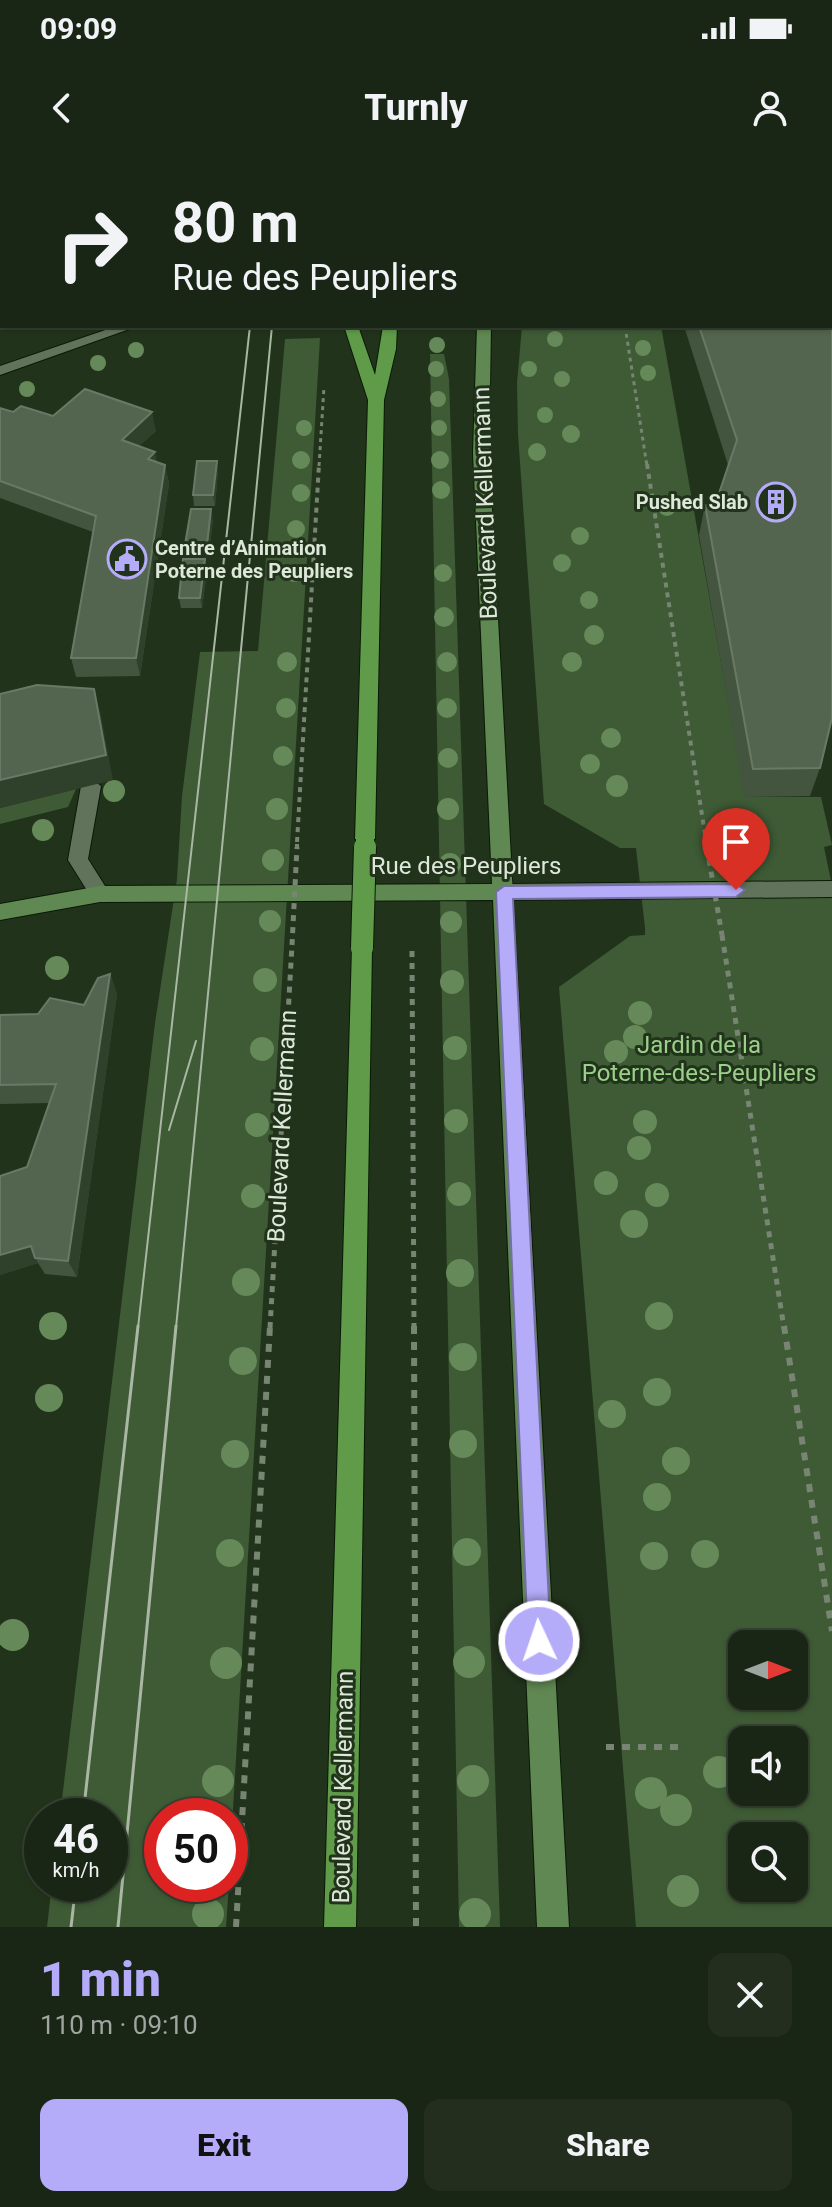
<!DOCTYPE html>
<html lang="en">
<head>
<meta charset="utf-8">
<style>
  :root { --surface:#1a2615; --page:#232e1e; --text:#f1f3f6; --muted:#9fa5a0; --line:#384334; --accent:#b4acf9 }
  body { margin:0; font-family:Roboto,sans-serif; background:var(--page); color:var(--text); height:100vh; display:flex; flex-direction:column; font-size:30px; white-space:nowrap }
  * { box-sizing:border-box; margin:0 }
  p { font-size:26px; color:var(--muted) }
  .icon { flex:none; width:44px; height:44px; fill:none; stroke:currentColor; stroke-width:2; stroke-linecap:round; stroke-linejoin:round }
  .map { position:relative; height:1767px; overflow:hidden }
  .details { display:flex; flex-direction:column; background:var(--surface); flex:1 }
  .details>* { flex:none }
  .banner { position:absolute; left:0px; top:0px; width:832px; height:168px; box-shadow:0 2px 6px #0004,0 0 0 2px var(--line); background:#1a2615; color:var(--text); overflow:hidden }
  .needle { width:52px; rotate:90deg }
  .buttons { position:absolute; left:728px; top:1470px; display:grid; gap:16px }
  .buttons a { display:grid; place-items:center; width:80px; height:80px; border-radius:16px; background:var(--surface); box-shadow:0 2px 6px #0004,0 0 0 2px var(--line); font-size:40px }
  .speed { position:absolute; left:24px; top:1638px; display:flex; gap:16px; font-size:40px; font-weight:700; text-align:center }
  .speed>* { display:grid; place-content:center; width:104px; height:104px; border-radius:50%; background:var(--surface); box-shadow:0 2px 6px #0004,0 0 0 2px var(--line); line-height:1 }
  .speed small { font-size:20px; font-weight:400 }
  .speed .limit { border:12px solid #d22; background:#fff; color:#111 }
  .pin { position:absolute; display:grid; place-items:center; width:68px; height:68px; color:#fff; margin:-82px -34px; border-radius:50% 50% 50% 0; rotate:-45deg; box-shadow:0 0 8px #0007 }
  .pin .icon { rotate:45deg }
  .me { position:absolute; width:88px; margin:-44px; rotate:357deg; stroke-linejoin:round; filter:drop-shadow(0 0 6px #0008) }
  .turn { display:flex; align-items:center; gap:28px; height:168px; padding:0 40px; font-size:36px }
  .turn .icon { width:104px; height:104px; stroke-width:2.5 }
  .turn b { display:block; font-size:56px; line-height:68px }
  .round { display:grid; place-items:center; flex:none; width:84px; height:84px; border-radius:16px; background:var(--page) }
  .overview { display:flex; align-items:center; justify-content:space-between; height:136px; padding:0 40px }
  h1 { font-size:48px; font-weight:800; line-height:60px; color:var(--accent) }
  .action { display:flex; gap:16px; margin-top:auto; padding:16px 40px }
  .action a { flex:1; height:92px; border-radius:16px; background:var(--accent); color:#111; font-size:32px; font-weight:800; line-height:92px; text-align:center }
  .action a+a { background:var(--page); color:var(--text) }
  .status { display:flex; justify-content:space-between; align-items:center; height:56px; padding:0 40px; background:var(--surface); direction:ltr }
  .status svg { height:22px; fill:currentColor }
  header { display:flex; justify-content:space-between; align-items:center; height:104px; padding:0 40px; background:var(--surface); font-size:36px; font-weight:800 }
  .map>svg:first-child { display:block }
</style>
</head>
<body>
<div class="status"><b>09:09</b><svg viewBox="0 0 49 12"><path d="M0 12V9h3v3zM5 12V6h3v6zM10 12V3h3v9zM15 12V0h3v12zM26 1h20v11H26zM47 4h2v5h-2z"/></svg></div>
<header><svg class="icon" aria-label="back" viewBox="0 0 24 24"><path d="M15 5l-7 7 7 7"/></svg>Turnly<svg class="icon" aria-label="person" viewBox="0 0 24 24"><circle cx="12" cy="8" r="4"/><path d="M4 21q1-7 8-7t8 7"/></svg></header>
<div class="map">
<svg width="832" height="1767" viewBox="0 0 832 1767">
  <rect width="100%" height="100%" fill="#22331c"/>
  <path fill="#3e5b35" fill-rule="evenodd" d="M 522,166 L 661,166 L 745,637 L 821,637 L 832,685 L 824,687 L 832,726 L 832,1767 L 636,1767 L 559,827 L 630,776 L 645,775 L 645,768 L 636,688 L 620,688 L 544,644 L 518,274 L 517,223 ZM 742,1484 L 794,1484 L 794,1536 L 742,1536 ZM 742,1580 L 794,1580 L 794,1632 L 742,1632 ZM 742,1676 L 794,1676 L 794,1728 L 742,1728 Z
    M 320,178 L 230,1700 L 230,1656 L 162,1656 L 162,1724 L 229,1724 L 226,1767 L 47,1767 L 52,1724 L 110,1724 L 110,1656 L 60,1656 L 155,863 L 177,719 L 182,636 L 200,492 L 258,491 L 285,179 Z
    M 430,194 L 444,194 L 449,219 L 500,1767 L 459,1767 Z
    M 76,629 L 68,647 L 0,664 L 0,648 Z"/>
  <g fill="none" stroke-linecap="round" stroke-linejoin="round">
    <defs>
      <path id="service" d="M 91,619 L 101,626 L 88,699 L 110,734 L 100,742 L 93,740 L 68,700 L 81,626 Z"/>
      <path id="pedestrian" d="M 684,0 L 696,0 L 696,2 L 684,2 Z"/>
      <path id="minor" d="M 486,0 L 498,0 L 498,2 L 486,2 Z
        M 832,721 L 832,737 L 504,740 L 494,732 L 504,724 Z"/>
      <path id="tertiary" d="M 117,166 L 138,166 L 0,215 L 0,206 Z"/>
      <path id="secondary" d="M 477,166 L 491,166 L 489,293 L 569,1767 L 537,1767 L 493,740 L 100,742 L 0,760 L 0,744 L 100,726 L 492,724 L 473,293 Z"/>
      <path id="primary" d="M 262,0 L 275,0 L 276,2 L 263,2 Z
        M 308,0 L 321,0 L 322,2 L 309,2 Z
        M 344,166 L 358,166 L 375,215 L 383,166 L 397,166 L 396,189 L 384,240 L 375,679 L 365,687 L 355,679 L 368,240 Z
        M 362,780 L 372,788 L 356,1767 L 324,1767 L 352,788 Z"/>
    </defs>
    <use href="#service" stroke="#0a1a06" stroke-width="2"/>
    <use href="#pedestrian" stroke="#0a1a06" stroke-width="2"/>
    <use href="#minor" stroke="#0a1a06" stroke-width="2"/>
    <use href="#tertiary" stroke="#0a1a06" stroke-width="2"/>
    <use href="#secondary" stroke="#0a1a06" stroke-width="2"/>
    <use href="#primary" stroke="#0a1a06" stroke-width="2"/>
    <path stroke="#778572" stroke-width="3" stroke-dasharray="4 4" stroke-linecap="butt" d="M 604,2 L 609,0
      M 625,166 L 647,306
      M 319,306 L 324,227"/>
    <path stroke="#778572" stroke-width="4" stroke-dasharray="5 5" stroke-linecap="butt" d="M 647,304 L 707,687
      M 297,682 L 319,304"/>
    <path stroke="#778572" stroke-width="5" stroke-dasharray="6 6" stroke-linecap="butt" d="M 722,775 L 784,1168
      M 412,791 L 414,1168
      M 270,1168 L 292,785"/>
    <path stroke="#778572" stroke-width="6" stroke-dasharray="8 8" stroke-linecap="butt" d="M 414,1166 L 416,1767
      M 784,1166 L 832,1471
      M 606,1587 L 679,1587
      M 236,1767 L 270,1166"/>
    <use href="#service" fill="#61745b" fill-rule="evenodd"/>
    <use href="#pedestrian" fill="#61745b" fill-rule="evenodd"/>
    <use href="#minor" fill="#61745b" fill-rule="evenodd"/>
    <use href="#tertiary" fill="#61745b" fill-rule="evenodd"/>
    <use href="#secondary" fill="#608852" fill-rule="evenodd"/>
    <use href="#primary" fill="#5f9b49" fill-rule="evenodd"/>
    <path stroke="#aab7a5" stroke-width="2" d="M 169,970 L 196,881
      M 138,1168 L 250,166
      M 176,1168 L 272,166"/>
    <path stroke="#aab7a5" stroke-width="3" d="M 83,1656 L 138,1166
      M 71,1767 L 76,1724
      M 118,1767 L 176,1166"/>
    <defs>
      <path id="primary-bridge-far1" d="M 365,689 L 365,679"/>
      <path id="primary-bridge" d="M 362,788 L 365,687"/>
    </defs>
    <use href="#primary-bridge-far1" stroke="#0a1a06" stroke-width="20" stroke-linecap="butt"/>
    <use href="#primary-bridge" stroke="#0a1a06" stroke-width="24" stroke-linecap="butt"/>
    <path stroke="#778572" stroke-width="4" stroke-dasharray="5 5" stroke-linecap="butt" d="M 297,689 L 297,682"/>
    <path stroke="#778572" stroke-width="5" stroke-dasharray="6 6" stroke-linecap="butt" d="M 707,688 L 722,775
      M 292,785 L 297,687"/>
    <use href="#primary-bridge-far1" stroke="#5f9b49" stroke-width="18"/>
    <use href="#primary-bridge" stroke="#5f9b49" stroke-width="22"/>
  </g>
  <g fill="#658958">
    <circle cx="555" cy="179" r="8"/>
    <circle cx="437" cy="185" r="8"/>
    <circle cx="643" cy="188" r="8"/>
    <circle cx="136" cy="190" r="8"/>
    <circle cx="98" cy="203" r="8"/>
    <circle cx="436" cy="209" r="8"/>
    <circle cx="529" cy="209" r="8"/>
    <circle cx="648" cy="213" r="8"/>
    <circle cx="562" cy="219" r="8"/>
    <circle cx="27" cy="229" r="8"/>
    <circle cx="438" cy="239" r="8"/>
    <circle cx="545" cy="255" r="8"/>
    <circle cx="304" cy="268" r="8"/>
    <circle cx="439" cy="268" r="8"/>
    <circle cx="571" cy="274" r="9"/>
    <circle cx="537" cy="292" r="9"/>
    <circle cx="301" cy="300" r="9"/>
    <circle cx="440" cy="300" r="9"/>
    <circle cx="441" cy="330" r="9"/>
    <circle cx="301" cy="333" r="9"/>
    <circle cx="667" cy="347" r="9"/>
    <circle cx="296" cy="369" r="9"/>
    <circle cx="580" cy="376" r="9"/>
    <circle cx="562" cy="403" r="9"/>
    <circle cx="294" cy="413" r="9"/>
    <circle cx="443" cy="413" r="9"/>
    <circle cx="589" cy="440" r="9"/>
    <circle cx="444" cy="457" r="10"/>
    <circle cx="594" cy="475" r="10"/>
    <circle cx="287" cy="502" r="10"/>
    <circle cx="447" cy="502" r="10"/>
    <circle cx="572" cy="502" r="10"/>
    <circle cx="286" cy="548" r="10"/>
    <circle cx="447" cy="548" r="10"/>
    <circle cx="611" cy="578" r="10"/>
    <circle cx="283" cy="596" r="10"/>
    <circle cx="448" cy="598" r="10"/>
    <circle cx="590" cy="604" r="10"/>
    <circle cx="617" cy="626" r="11"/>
    <circle cx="114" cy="631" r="11"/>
    <circle cx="277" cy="649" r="11"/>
    <circle cx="448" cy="649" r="11"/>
    <circle cx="43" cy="670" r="11"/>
    <circle cx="273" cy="700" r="11"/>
    <circle cx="450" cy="704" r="11"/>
    <circle cx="270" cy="761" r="11"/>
    <circle cx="451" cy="762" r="11"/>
    <circle cx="57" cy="808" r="12"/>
    <circle cx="265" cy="820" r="12"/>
    <circle cx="452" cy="822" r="12"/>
    <circle cx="640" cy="853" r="12"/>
    <circle cx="635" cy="877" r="12"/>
    <circle cx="455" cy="888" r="12"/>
    <circle cx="262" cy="889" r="12"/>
    <circle cx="616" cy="892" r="12"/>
    <circle cx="456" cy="961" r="12"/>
    <circle cx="645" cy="962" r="12"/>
    <circle cx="257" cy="965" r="12"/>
    <circle cx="639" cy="988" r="12"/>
    <circle cx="606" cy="1023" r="12"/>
    <circle cx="459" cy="1034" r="12"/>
    <circle cx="657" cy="1035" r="12"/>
    <circle cx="253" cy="1036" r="12"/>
    <circle cx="634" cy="1064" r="14"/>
    <circle cx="460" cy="1113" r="14"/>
    <circle cx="246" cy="1122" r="14"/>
    <circle cx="659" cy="1156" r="14"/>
    <circle cx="53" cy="1166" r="14"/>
    <circle cx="463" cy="1197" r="14"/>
    <circle cx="243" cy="1201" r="14"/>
    <circle cx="657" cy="1232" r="14"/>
    <circle cx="49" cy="1238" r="14"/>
    <circle cx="612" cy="1254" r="14"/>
    <circle cx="463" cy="1284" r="14"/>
    <circle cx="235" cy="1294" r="14"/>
    <circle cx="676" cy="1301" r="14"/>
    <circle cx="657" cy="1337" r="14"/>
    <circle cx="467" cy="1392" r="14"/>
    <circle cx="230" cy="1393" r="14"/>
    <circle cx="705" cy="1394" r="14"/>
    <circle cx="654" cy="1396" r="14"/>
    <circle cx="13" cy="1475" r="16"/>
    <circle cx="469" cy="1502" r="16"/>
    <circle cx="226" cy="1503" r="16"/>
    <circle cx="719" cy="1612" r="16"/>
    <circle cx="218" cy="1621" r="16"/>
    <circle cx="473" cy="1621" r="16"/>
    <circle cx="651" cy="1633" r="16"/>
    <circle cx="676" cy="1650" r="16"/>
    <circle cx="683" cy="1731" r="16"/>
    <circle cx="208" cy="1754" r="16"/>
    <circle cx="475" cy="1754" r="16"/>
  </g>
  <path fill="#44553f" d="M 684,166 L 830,166 L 820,608 L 810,636 L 744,637 L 699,375 L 705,345 L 715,345 L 728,305 Z
    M 0,248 L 13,252 L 53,256 L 156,271 L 139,286 L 157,302 L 165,305 L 169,324 L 140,516 L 76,517 L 71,498 L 93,372 L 0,338 Z
    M 218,312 L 215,346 L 194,346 L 193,335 Z
    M 213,359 L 209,395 L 187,395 L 185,385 Z
    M 205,399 L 207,410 L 202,448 L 181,448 L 179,438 Z
    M 110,814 L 117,834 L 77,1117 L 45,1114 L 38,1103 L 0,1115 L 0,1016 L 27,1007 L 49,943 L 0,944 L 0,855 L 38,854 L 84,845 Z"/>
  <path fill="#2f412a" d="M 0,38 L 2,38 L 2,69 L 0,69 Z
    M 2,136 L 2,166 L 9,166 L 0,169 L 0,137 Z
    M 152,252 L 156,271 L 125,299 L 122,280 Z
    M 155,292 L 159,311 L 148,299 Z
    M 217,301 L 218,312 L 215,346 L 213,335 Z
    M 165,305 L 169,324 L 140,516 L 136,498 Z
    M 211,349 L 213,359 L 209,395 L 207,385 Z
    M 205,399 L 207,410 L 202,448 L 200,438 Z
    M 94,529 L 101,556 L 113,620 L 0,648 L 0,620 Z
    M 110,814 L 117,834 L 77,1117 L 68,1101 Z
    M 31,1086 L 38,1103 L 0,1115 L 0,1095 Z"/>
  <path fill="#54654f" stroke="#6a7965" stroke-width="2" d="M 69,0 L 148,0 L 150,2 L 71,2 Z
    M 831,9 L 832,9 L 832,558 L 820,608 L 753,609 L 705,345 L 715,345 L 737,280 L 699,166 L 830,166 Z
    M 0,61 L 2,65 L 2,136 L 0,137 Z
    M 85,229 L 152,252 L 122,280 L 155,292 L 148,299 L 165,305 L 136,498 L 71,498 L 96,356 L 0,321 L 0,248 L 13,252 L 21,246 L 53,256 Z
    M 197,301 L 217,301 L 213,335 L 193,335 Z
    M 191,349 L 211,349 L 207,385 L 185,385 Z
    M 183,399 L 205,399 L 200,438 L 179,438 Z
    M 37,525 L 94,529 L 106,595 L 0,620 L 0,534 Z
    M 110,814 L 68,1101 L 35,1098 L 31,1086 L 0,1095 L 0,1016 L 27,1007 L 56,924 L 0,925 L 0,855 L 38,854 L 50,838 L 84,845 L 98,818 Z"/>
  <path fill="#b4acf9" stroke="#7570a2" stroke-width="2" d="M 736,724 L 745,730 L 736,737 L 513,739 L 551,1481 L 548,1489 L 539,1492 L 531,1489 L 528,1481 L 496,732 L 504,726 Z"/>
  <defs>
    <symbol id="building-ring" viewBox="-11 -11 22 22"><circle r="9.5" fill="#22331c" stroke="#b4acf9" stroke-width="1.5"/><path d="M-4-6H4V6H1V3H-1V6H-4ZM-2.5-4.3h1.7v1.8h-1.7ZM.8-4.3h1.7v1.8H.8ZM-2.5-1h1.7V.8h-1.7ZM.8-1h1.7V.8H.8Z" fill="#b4acf9"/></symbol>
    <symbol id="civic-ring" viewBox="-11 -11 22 22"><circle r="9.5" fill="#22331c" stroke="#b4acf9" stroke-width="1.5"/><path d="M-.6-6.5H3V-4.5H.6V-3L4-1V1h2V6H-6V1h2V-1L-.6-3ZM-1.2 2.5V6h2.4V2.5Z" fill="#b4acf9"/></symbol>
  </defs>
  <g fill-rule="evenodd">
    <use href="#building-ring" x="754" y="320" width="44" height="44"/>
    <use href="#civic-ring" x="105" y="377" width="44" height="44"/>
  </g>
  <g text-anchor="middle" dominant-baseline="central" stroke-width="6" stroke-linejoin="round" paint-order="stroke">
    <g font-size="20" font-weight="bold" fill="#dde8d9" stroke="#22331c" text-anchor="end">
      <text x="748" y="342">Pushed Slab</text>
      <text x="155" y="388" text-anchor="start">Centre d’Animation<tspan x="155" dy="23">Poterne des Peupliers</tspan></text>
    </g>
    <g font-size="24" fill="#dde8d9" stroke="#22331c">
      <text transform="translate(485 343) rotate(-92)">Boulevard Kellermann</text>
      <text x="466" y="706">Rue des Peupliers</text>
      <text transform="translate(282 966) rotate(-87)">Boulevard Kellermann</text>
      <text transform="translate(343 1627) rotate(-89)">Boulevard Kellermann</text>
    </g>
    <g font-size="24" fill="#9bd08a" stroke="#22331c">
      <text x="699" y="885">Jardin de la<tspan x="699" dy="28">Poterne-des-Peupliers</tspan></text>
    </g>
  </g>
</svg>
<div class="buttons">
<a><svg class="needle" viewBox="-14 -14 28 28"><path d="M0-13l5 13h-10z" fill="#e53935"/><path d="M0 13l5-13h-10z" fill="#9fa5a0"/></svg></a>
<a><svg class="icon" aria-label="sound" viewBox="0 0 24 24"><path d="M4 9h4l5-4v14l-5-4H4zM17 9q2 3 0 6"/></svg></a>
<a><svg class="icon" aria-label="search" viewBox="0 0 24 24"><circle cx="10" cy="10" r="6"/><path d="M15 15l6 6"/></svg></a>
</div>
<div class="speed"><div>46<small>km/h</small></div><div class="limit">50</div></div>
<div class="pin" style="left:736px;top:730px;background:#d93025"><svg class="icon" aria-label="arrive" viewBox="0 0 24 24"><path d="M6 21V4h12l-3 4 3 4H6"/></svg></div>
<svg class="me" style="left:539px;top:1481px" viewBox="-20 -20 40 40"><circle r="17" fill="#b4acf9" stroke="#fff" stroke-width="3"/><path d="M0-11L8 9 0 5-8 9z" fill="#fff"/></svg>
<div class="banner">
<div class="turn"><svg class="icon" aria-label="right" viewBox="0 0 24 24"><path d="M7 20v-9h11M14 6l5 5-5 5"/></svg><div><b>80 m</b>Rue des Peupliers</div></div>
</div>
</div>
<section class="details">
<div class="overview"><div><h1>1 min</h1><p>110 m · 09:10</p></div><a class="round"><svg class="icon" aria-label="close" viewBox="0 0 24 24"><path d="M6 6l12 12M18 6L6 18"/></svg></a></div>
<div class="action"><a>Exit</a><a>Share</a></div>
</section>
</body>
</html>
